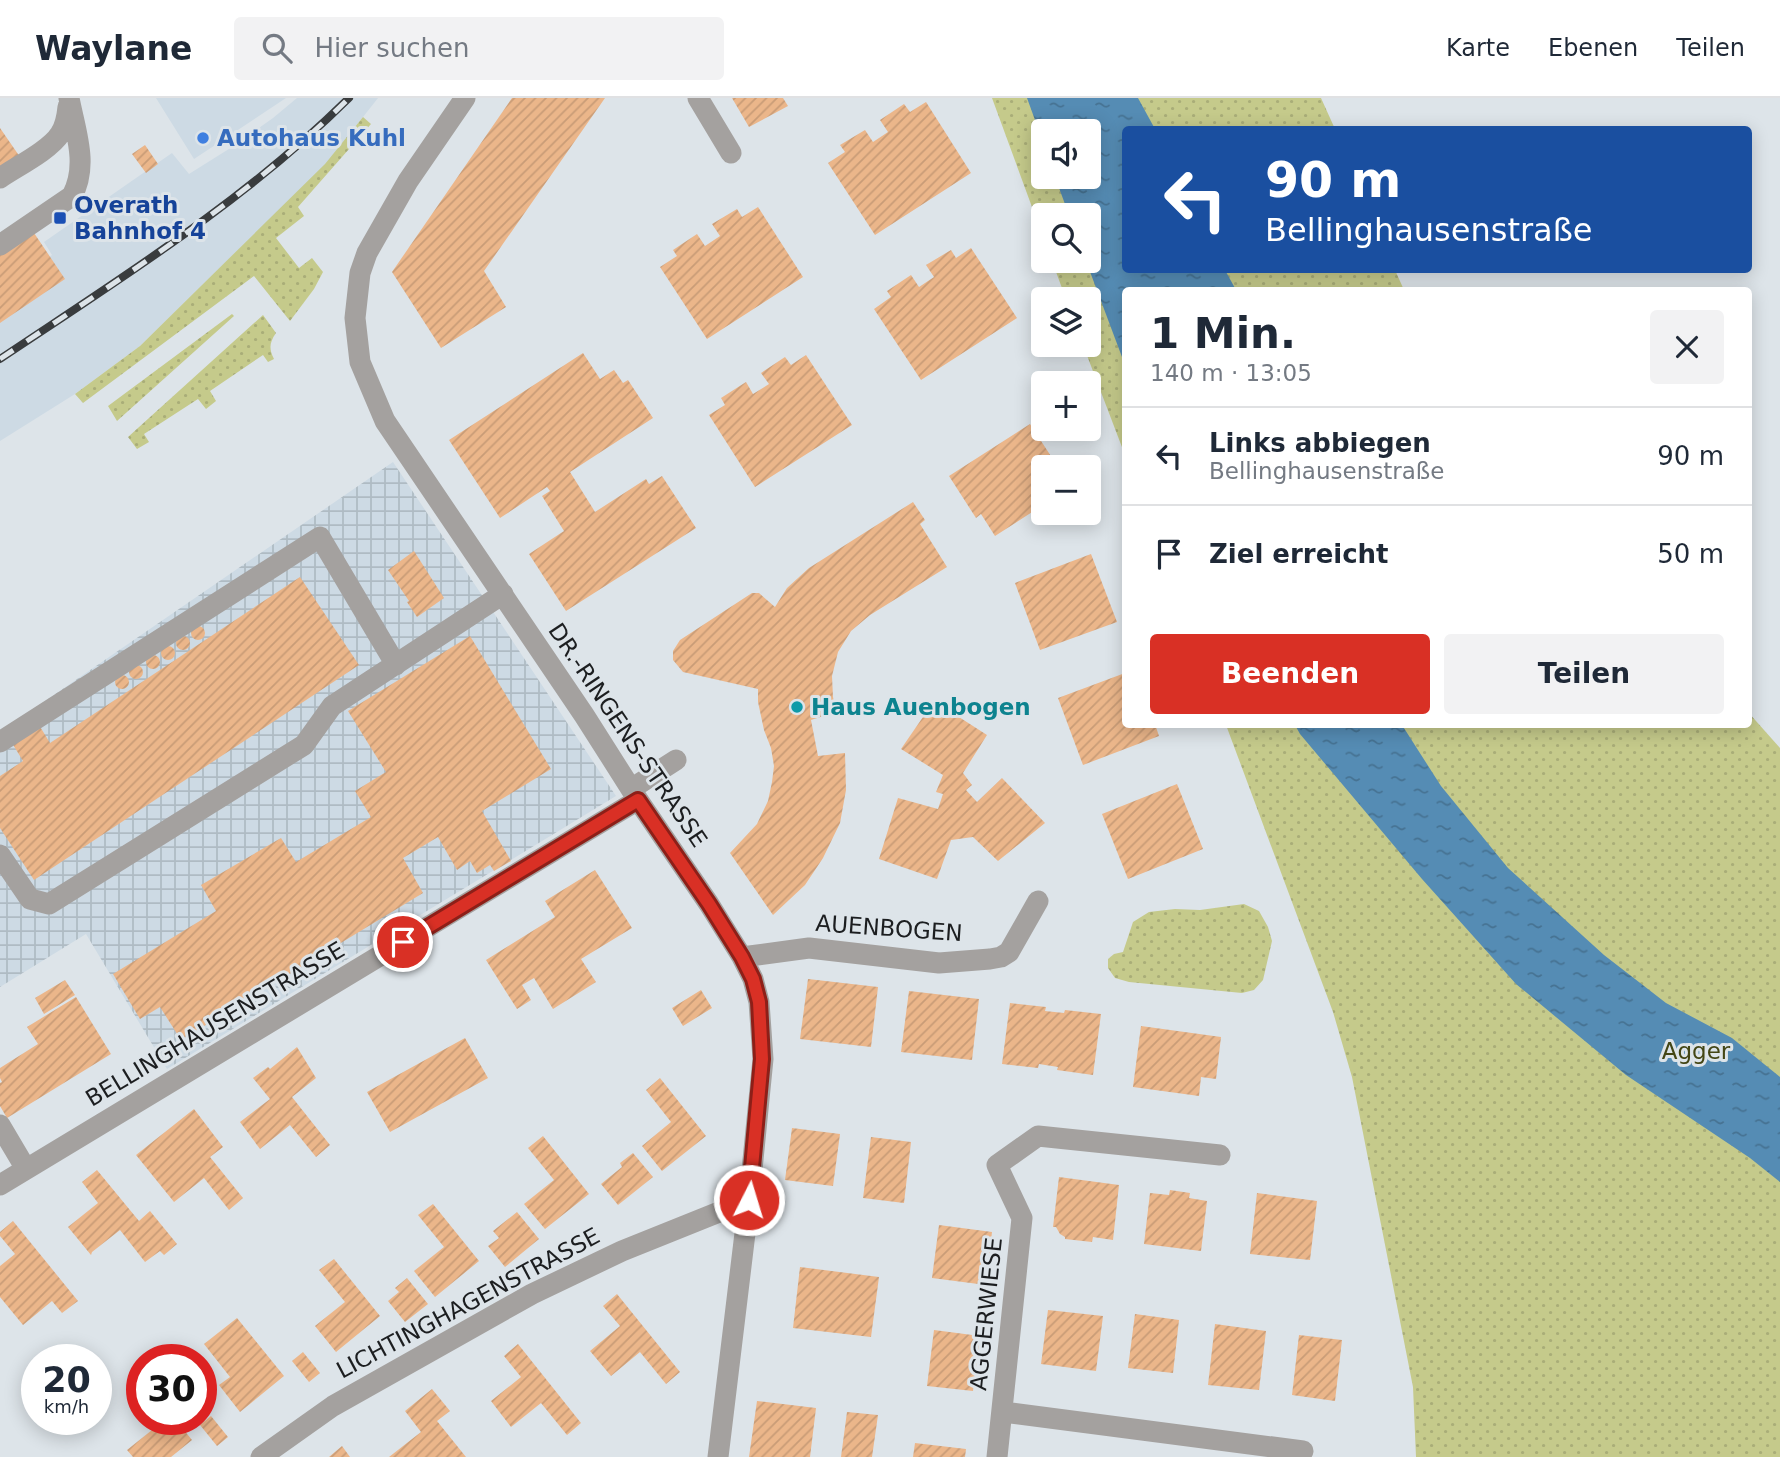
<!DOCTYPE html>
<html lang="de">
<head>
<meta charset="utf-8">
<style>
  :root { --surface:#fff; --page:#f2f2f3; --text:#1f2937; --muted:#747a83; --line:#e0e1e3; --accent:#d93025 }
  body { margin:0; font-family:"DejaVu Sans",sans-serif; background:var(--page); color:var(--text); height:100vh; display:flex; flex-direction:column; font-size:26px; white-space:nowrap }
  * { box-sizing:border-box; margin:0 }
  p { font-size:23px; color:var(--muted) }
  .icon { flex:none; width:38px; height:38px; fill:none; stroke:currentColor; stroke-width:2; stroke-linecap:round; stroke-linejoin:round }
  .map { position:relative; flex:1; overflow:hidden }
  .drawer { position:absolute; left:1122px; top:189px; width:630px; height:441px; display:flex; flex-direction:column; background:var(--surface); border-radius:7px; box-shadow:0 4px 18px #0003 }
  .drawer>* { flex:none }
  .guide { position:absolute; left:1122px; top:28px; width:630px; height:147px; border-radius:7px; box-shadow:0 4px 18px #0003; background:#1a4fa0; color:#fff; overflow:hidden }
  .buttons { position:absolute; left:1031px; top:21px; display:grid; gap:14px }
  .buttons a { display:grid; place-items:center; width:70px; height:70px; border-radius:7px; background:var(--surface); box-shadow:0 4px 18px #0003; font-size:35px }
  .speed { position:absolute; left:21px; top:1246px; display:flex; gap:14px; font-size:35px; font-weight:700; text-align:center }
  .speed>* { display:grid; place-content:center; width:91px; height:91px; border-radius:50%; background:var(--surface); box-shadow:0 4px 18px #0003; line-height:1 }
  .speed small { font-size:18px; font-weight:400 }
  .speed .limit { border:10px solid #d22; background:#fff; color:#111 }
  .pin { position:absolute; display:grid; place-items:center; width:60px; height:60px; color:#fff; margin:-30px; border:4px solid #fff; border-radius:50%; box-shadow:0 2px 7px #0007 }
  .me { position:absolute; width:77px; margin:-38px; rotate:5deg; stroke-linejoin:round; filter:drop-shadow(0 0 5px #0008) }
  .turn { display:flex; align-items:center; gap:24px; height:147px; padding:0 28px; font-size:32px }
  .turn .icon { width:91px; height:91px; stroke-width:2.5 }
  .turn b { display:block; font-size:49px; line-height:60px }
  .round { display:grid; place-items:center; flex:none; width:74px; height:74px; border-radius:7px; background:var(--page) }
  .overview { display:flex; align-items:center; justify-content:space-between; height:119px; padding:0 28px }
  h1 { font-size:42px; font-weight:700; line-height:52px }
  .cta { display:flex; gap:14px; margin-top:auto; padding:14px 28px }
  .cta a { flex:1; height:80px; border-radius:7px; background:var(--accent); color:#fff; font-size:28px; font-weight:700; line-height:80px; text-align:center }
  .cta a+a { background:var(--page); color:var(--text) }
  ul { padding:0; list-style:none }
  li { display:flex; align-items:center; gap:21px; height:98px; padding:0 28px; border-top:2px solid var(--line) }
  li div { flex:1 }
  li b { display:block; font-size:26px }
  li em { font-style:normal }
  header { display:flex; align-items:center; gap:42px; box-sizing:border-box; height:98px; padding:0 35px; background:var(--surface); border-bottom:2px solid var(--line) }
  header strong { font-size:33px }
  nav { display:flex; gap:38px; margin-inline-start:auto; font-size:24px }
  .search { width:490px; height:63px; background:var(--page); display:flex; align-items:center; gap:18px; box-sizing:border-box; padding:0 24px; border-radius:7px; color:var(--muted); font-size:26px }
  .map>svg:first-child { display:block }
</style>
</head>
<body>
<header>
<strong>Waylane</strong>
<div class="search"><svg class="icon" aria-label="search" viewBox="0 0 24 24"><circle cx="10" cy="10" r="6"/><path d="M15 15l6 6"/></svg>Hier suchen</div>
<nav><a>Karte</a><a>Ebenen</a><a>Teilen</a></nav>
</header>
<div class="map">
<svg width="1780" height="1359" viewBox="0 0 1780 1359">
  <defs>
    <pattern id="industrial-grid" width="8" height="8" patternUnits="userSpaceOnUse" patternTransform="scale(1.75)"><rect width="8" height="8" fill="#cddae4"/><path d="M0 4h8M4 0v8" fill="none" stroke="#afbbc3"/></pattern>
    <pattern id="grass-dots" width="8" height="8" patternUnits="userSpaceOnUse" patternTransform="scale(1.75)"><rect width="8" height="8" fill="#c5ca8b"/><path d="M2 2h.1M6 6h.1" fill="none" stroke="#a9ad78" stroke-width="1.8" stroke-linecap="round"/></pattern>
    <pattern id="water-ripples" width="26" height="14" patternUnits="userSpaceOnUse" patternTransform="scale(1.75)"><rect width="26" height="14" fill="#558cb4"/><path d="M2 4q2-2 4 0t4 0M15 11q2-2 4 0t4 0" fill="none" stroke="#467292"/></pattern>
    <pattern id="building-hatch" width="6" height="6" patternUnits="userSpaceOnUse" patternTransform="scale(1.75)"><rect width="6" height="6" fill="#ebb68a"/><path d="M-1 1l2-2M0 6l6-6M5 7l2-2" fill="none" stroke="#c99c77"/></pattern>
  </defs>
  <rect width="100%" height="100%" fill="#dde4e9"/>
  <path fill="#cddae4" d="M 156,0 L 286,0 L 194,61 Z
    M 297,0 L 378,0 L 326,66 L 140,248 L 75,296 L 0,343 L 0,192 L 52,157 L 44,144 L 172,55 L 189,76 L 232,49 L 273,20 Z"/>
  <path fill="url(#industrial-grid)" d="M 393,364 L 616,698 L 167,971 L 86,836 L 0,889 L 0,634 Z"/>
  <path fill="url(#grass-dots)" fill-rule="evenodd" d="M 992,0 L 1321,0 L 1335,31 L 1125,32 L 1125,172 L 1395,172 L 1404,192 L 1125,192 L 1125,357 L 1083,247 L 1088,247 L 1088,201 L 1066,201 L 1052,163 L 1088,163 L 1088,117 L 1043,117 L 1043,139 ZM 1043,33 L 1088,33 L 1088,79 L 1043,79 Z
    M 363,19 L 371,26 L 298,109 L 304,118 L 276,140 L 299,170 L 312,160 L 323,174 L 314,191 L 290,223 L 254,178 L 83,305 L 75,296 L 140,248 L 325,66 Z
    M 232,216 L 234,218 L 117,323 L 108,308 Z
    M 263,217 L 276,235 C 269,245 269,251 274,261 L 268,264 L 263,257 L 210,293 L 216,303 L 206,311 L 198,301 L 144,336 L 149,344 L 137,351 L 128,339 Z
    M 1748,614 L 1780,650 L 1780,1359 L 1416,1359 L 1413,1289 L 1352,979 L 1333,914 L 1226,627 L 1748,626 Z
    M 1244,806 L 1259,813 L 1268,829 L 1272,843 L 1263,882 L 1254,892 L 1242,895 L 1129,884 L 1115,880 L 1108,870 L 1108,861 L 1114,856 L 1123,854 L 1133,824 L 1149,814 L 1175,811 L 1200,812 Z"/>
  <path fill="url(#water-ripples)" d="M 1027,0 L 1138,0 L 1155,31 L 1125,32 L 1125,172 L 1225,172 L 1236,192 L 1125,192 L 1125,267 L 1086,163 L 1088,163 L 1088,117 L 1069,117 L 1055,79 L 1088,79 L 1088,33 L 1043,33 L 1043,44 Z
    M 1295,627 L 1402,627 L 1441,688 L 1508,770 L 1604,857 L 1666,905 L 1732,940 L 1780,979 L 1780,1084 L 1750,1060 L 1626,977 L 1516,886 L 1422,781 L 1300,636 Z"/>
  <path fill="url(#building-hatch)" d="M 512,0 L 605,0 L 484,173 L 506,209 L 441,250 L 392,174 Z
    M 732,0 L 783,0 L 788,8 L 749,29 Z
    M 926,4 L 971,75 L 875,137 L 828,65 L 845,54 L 840,47 L 865,32 L 873,44 L 888,34 L 880,22 L 904,6 L 910,14 Z
    M 0,30 L 20,59 L 0,72 Z
    M 145,47 L 158,66 L 146,75 L 132,56 Z
    M 758,109 L 803,179 L 707,241 L 660,169 L 677,158 L 673,152 L 697,136 L 705,148 L 720,138 L 712,126 L 737,111 L 742,119 Z
    M 30,129 L 65,181 L 0,225 L 0,149 Z
    M 971,150 L 1017,220 L 921,282 L 874,211 L 891,199 L 887,193 L 911,177 L 919,189 L 934,179 L 926,167 L 951,152 L 956,160 Z
    M 583,255 L 600,281 L 614,272 L 623,285 L 628,282 L 653,320 L 570,374 L 592,409 L 595,414 L 646,381 L 649,386 L 662,378 L 696,430 L 566,513 L 529,456 L 564,433 L 542,398 L 550,393 L 547,389 L 500,420 L 449,342 Z
    M 806,257 L 852,327 L 755,389 L 709,317 L 725,307 L 721,300 L 746,284 L 753,296 L 769,286 L 761,275 L 785,259 L 791,267 Z
    M 1030,326 L 1058,369 L 1043,369 L 1043,407 L 995,438 L 981,416 L 976,420 L 949,378 Z
    M 913,404 L 925,422 L 920,426 L 947,469 L 870,517 L 851,533 L 838,554 L 832,578 L 833,599 L 836,614 L 811,622 L 818,658 L 845,655 L 846,692 L 840,725 L 823,760 L 805,787 L 773,817 L 730,755 L 757,726 L 768,703 L 772,684 L 774,668 L 771,650 L 764,632 L 758,604 L 758,591 L 683,574 L 673,562 L 673,553 L 680,542 L 752,495 L 759,495 L 775,509 L 787,490 L 809,470 Z
    M 414,453 L 444,500 L 417,519 L 407,504 L 409,503 L 388,472 Z
    M 1091,456 L 1117,524 L 1040,552 L 1015,485 Z
    M 300,479 L 359,567 L 34,782 L 0,730 L 0,678 L 23,663 L 12,645 L 39,627 L 50,645 Z
    M191 535a7 7 0 1 1 14 0a7 7 0 1 1-14 0Z
    M176 545a7 7 0 1 1 14 0a7 7 0 1 1-14 0Z
    M 470,538 L 551,671 L 482,713 L 511,763 L 494,773 L 490,767 L 477,775 L 470,763 L 457,772 L 438,739 L 403,760 L 423,795 L 181,942 L 160,909 L 140,921 L 113,876 L 216,813 L 201,787 L 281,740 L 296,764 L 371,719 L 355,693 L 386,674 L 348,613 Z
    M161 555a7 7 0 1 1 14 0a7 7 0 1 1-14 0Z
    M146 564a7 7 0 1 1 14 0a7 7 0 1 1-14 0Z
    M129 574a7 7 0 1 1 14 0a7 7 0 1 1-14 0Z
    M 1125,575 L 1125,626 L 1155,626 L 1159,638 L 1083,667 L 1058,600 Z
    M115 584a7 7 0 1 1 14 0a7 7 0 1 1-14 0Z
    M 934,603 L 987,637 L 963,675 L 972,687 L 966,692 L 977,704 L 1002,680 L 1045,725 L 998,763 L 973,739 L 951,742 L 937,781 L 879,761 L 898,700 L 938,711 L 943,696 L 936,694 L 943,677 L 901,651 Z
    M 1177,686 L 1203,751 L 1128,781 L 1102,716 Z
    M 595,772 L 632,830 L 581,861 L 596,884 L 553,911 L 534,880 L 522,887 L 531,902 L 517,911 L 486,862 L 555,819 L 545,803 Z
    M 808,881 L 878,889 L 871,949 L 800,941 Z
    M 65,882 L 75,897 L 44,916 L 35,900 Z
    M 701,892 L 712,910 L 683,928 L 672,910 Z
    M 909,893 L 979,901 L 972,962 L 901,954 Z
    M 76,899 L 111,956 L 7,1020 L 0,1008 L 0,985 L 2,984 L 0,980 L 0,970 L 38,946 L 27,929 Z
    M 1010,905 L 1046,909 L 1045,913 L 1064,915 L 1065,912 L 1101,916 L 1093,977 L 1057,972 L 1058,969 L 1039,966 L 1038,970 L 1002,966 Z
    M 1141,928 L 1221,939 L 1216,981 L 1201,979 L 1199,998 L 1133,989 Z
    M 465,940 L 488,980 L 390,1034 L 367,994 Z
    M 297,949 L 316,980 L 292,999 L 330,1047 L 316,1059 L 290,1027 L 260,1051 L 240,1024 L 270,1001 L 253,980 L 268,969 L 270,971 Z
    M 660,980 L 706,1038 L 662,1073 L 642,1048 L 671,1024 L 646,992 Z
    M 194,1011 L 223,1049 L 210,1059 L 243,1100 L 229,1112 L 204,1080 L 174,1104 L 136,1057 Z
    M 792,1030 L 840,1036 L 833,1088 L 785,1082 Z
    M 543,1038 L 589,1096 L 545,1131 L 524,1106 L 554,1082 L 528,1050 Z
    M 871,1039 L 911,1044 L 904,1105 L 863,1100 Z
    M 633,1055 L 653,1079 L 618,1107 L 601,1086 L 622,1069 L 620,1065 Z
    M 97,1072 L 139,1123 L 150,1113 L 177,1146 L 164,1157 L 160,1153 L 145,1164 L 120,1132 L 92,1154 L 91,1157 L 68,1129 L 98,1105 L 82,1084 Z
    M 1059,1079 L 1119,1087 L 1113,1142 L 1093,1139 L 1092,1144 L 1065,1141 L 1065,1139 L 1060,1136 L 1056,1129 L 1053,1129 Z
    M 1170,1092 L 1190,1095 L 1189,1100 L 1207,1103 L 1201,1153 L 1144,1146 L 1150,1095 L 1169,1097 Z
    M 1257,1095 L 1317,1103 L 1310,1162 L 1250,1156 Z
    M 433,1106 L 479,1163 L 435,1199 L 414,1173 L 444,1149 L 418,1117 Z
    M 517,1114 L 539,1141 L 505,1169 L 488,1148 L 499,1140 L 493,1133 Z
    M 13,1123 L 78,1203 L 62,1215 L 52,1203 L 23,1227 L 0,1199 L 0,1168 L 15,1156 L 0,1138 L 0,1134 Z
    M 939,1127 L 992,1134 L 986,1187 L 932,1180 Z
    M 334,1161 L 380,1218 L 336,1254 L 315,1228 L 345,1204 L 319,1172 Z
    M 800,1169 L 879,1179 L 871,1239 L 793,1230 Z
    M 407,1180 L 428,1206 L 405,1224 L 388,1203 L 399,1194 L 395,1190 Z
    M 617,1196 L 680,1274 L 666,1286 L 640,1254 L 611,1278 L 590,1253 L 620,1228 L 603,1208 Z
    M 1048,1212 L 1103,1218 L 1096,1273 L 1041,1266 Z
    M 1135,1216 L 1179,1222 L 1173,1275 L 1128,1270 Z
    M 237,1220 L 284,1278 L 240,1314 L 219,1287 L 230,1279 L 204,1246 Z
    M 1215,1226 L 1266,1233 L 1259,1292 L 1208,1287 Z
    M 934,1232 L 980,1238 L 973,1293 L 927,1288 Z
    M 1299,1237 L 1342,1242 L 1335,1303 L 1292,1297 Z
    M 518,1246 L 581,1325 L 567,1337 L 541,1305 L 511,1329 L 491,1303 L 521,1279 L 504,1258 Z
    M 303,1254 L 320,1275 L 309,1284 L 292,1263 Z
    M 142,1288 L 142,1309 L 131,1296 Z
    M 432,1291 L 450,1313 L 437,1323 L 466,1359 L 389,1359 L 421,1334 L 405,1313 Z
    M 757,1303 L 816,1310 L 810,1359 L 749,1359 Z
    M 847,1314 L 878,1317 L 872,1359 L 841,1359 Z
    M 211,1318 L 228,1339 L 217,1348 L 200,1327 Z
    M 151,1321 L 175,1321 L 192,1342 L 171,1359 L 133,1359 L 127,1352 L 157,1328 Z
    M 915,1345 L 966,1351 L 965,1359 L 913,1359 Z
    M 342,1348 L 350,1359 L 329,1359 Z"/>
  <g fill="none" stroke-linecap="round" stroke-linejoin="round">
    <path stroke="#a4a19f" stroke-width="21" d="M 465,0 L 408,83 L 367,155 L 360,175 L 355,220 L 360,264 L 385,323 L 584,617 L 638,702 L 709,806 L 742,859 L 753,881 L 759,904 L 763,961 L 749,1102 L 718,1359
      M 698,0 L 731,55
      M 0,80 C 16,69 50,52 60,36 C 65,29 67,19 68,9
      M 0,147 L 72,98 C 89,67 75,32 69,0
      M 0,644 L 320,439 L 396,567
      M 631,691 L 676,662
      M 0,757 L 30,801 L 49,806 L 304,647 L 332,608 L 503,496
      M 742,859 L 809,850 L 939,865 L 990,861 L 1001,859 L 1009,854 L 1038,803
      M 0,1027 L 26,1071
      M 0,1087 L 638,702
      M 1003,1314 L 1303,1353
      M 261,1359 L 333,1308 L 532,1196 L 622,1153 L 749,1102
      M 997,1359 L 1022,1120 L 997,1067 L 1038,1038 L 1220,1057"/>
    <defs>
      <path id="rail" d="M 0,261 C 121,180 245,103 349,0"/>
    </defs>
    <use href="#rail" stroke="#393c3e" stroke-width="8"/>
    <use href="#rail" stroke="#dde4e9" stroke-width="5" stroke-dasharray="16" stroke-linecap="butt"/>
  </g>
  <g fill="none" stroke-linecap="round" stroke-linejoin="round">
    <defs>
      <path id="route" d="M 403,844 L 638,702 L 709,806 L 742,859 L 753,881 L 759,904 L 762,961 L 749,1102"/>
    </defs>
    <use href="#route" stroke="#8d1f18" stroke-width="18"/>
    <use href="#route" stroke="#d93025" stroke-width="12"/>
  </g>
  <circle fill="#3f7fe0" stroke="#dde4e9" stroke-width="2.5" cx="203" cy="40" r="7"/>
  <rect fill="#1a4fb4" stroke="#dde4e9" stroke-width="2.5" x="53" y="113" width="14" height="14" rx="3.5"/>
  <circle fill="#0f9aa8" stroke="#dde4e9" stroke-width="2.5" cx="797" cy="609" r="7"/>
  <g text-anchor="middle" dominant-baseline="central" stroke-width="6" stroke-linejoin="round" paint-order="stroke">
    <g font-size="23" font-weight="bold" fill="#366cbe" stroke="#dde4e9" text-anchor="start">
      <text x="217" y="40">Autohaus Kuhl</text>
    </g>
    <g font-size="23" font-weight="bold" fill="#164399" stroke="#dde4e9" text-anchor="start">
      <text x="74" y="107">Overath<tspan x="74" dy="26">Bahnhof 4</tspan></text>
    </g>
    <g font-size="23" font-weight="bold" fill="#0d838f" stroke="#dde4e9" text-anchor="start">
      <text x="811" y="609">Haus Auenbogen</text>
    </g>
    <g font-size="23" fill="#1c1e20" stroke="#dde4e9">
      <text transform="translate(628 637) rotate(56)">DR.-RINGENS-STRASSE</text>
      <text transform="translate(889 830) rotate(4)">AUENBOGEN</text>
      <text transform="translate(215 926) rotate(-31)">BELLINGHAUSENSTRASSE</text>
      <text transform="translate(468 1205) rotate(-28)">LICHTINGHAGENSTRASSE</text>
      <text transform="translate(986 1216) rotate(-84)">AGGERWIESE</text>
    </g>
    <g font-size="23" fill="#434615" stroke="#dde4e9">
      <text x="1696" y="953">Agger</text>
    </g>
  </g>
</svg>
<div class="buttons">
<a><svg class="icon" aria-label="sound" viewBox="0 0 24 24"><path d="M4 9h4l5-4v14l-5-4H4zM17 9q2 3 0 6"/></svg></a>
<a><svg class="icon" aria-label="search" viewBox="0 0 24 24"><circle cx="10" cy="10" r="6"/><path d="M15 15l6 6"/></svg></a>
<a><svg class="icon" aria-label="layers" viewBox="0 0 24 24"><path d="M12 4l9 5-9 5-9-5zM3 14l9 5 9-5"/></svg></a>
<a>+</a>
<a>−</a>
</div>
<div class="speed"><div>20<small>km/h</small></div><div class="limit">30</div></div>
<div class="pin" style="left:403px;top:844px;background:#d93025"><svg class="icon" aria-label="arrive" viewBox="0 0 24 24"><path d="M6 21V4h12l-3 4 3 4H6"/></svg></div>
<svg class="me" style="left:749px;top:1102px" viewBox="-20 -20 40 40"><circle r="17" fill="#d93025" stroke="#fff" stroke-width="3"/><path d="M0-11L8 9 0 5-8 9z" fill="#fff"/></svg>
<div class="guide">
<div class="turn"><svg class="icon" aria-label="left" viewBox="0 0 24 24"><path d="M17 20v-9H6M10 6l-5 5 5 5"/></svg><div><b>90 m</b>Bellinghausenstraße</div></div>
</div>
<section class="drawer">
<div class="overview"><div><h1>1 Min.</h1><p>140 m · 13:05</p></div><a class="round"><svg class="icon" aria-label="close" viewBox="0 0 24 24"><path d="M6 6l12 12M18 6L6 18"/></svg></a></div>
<ul>
<li><svg class="icon" aria-label="left" viewBox="0 0 24 24"><path d="M17 20v-9H6M10 6l-5 5 5 5"/></svg><div><b>Links abbiegen</b><p>Bellinghausenstraße</p></div><em>90 m</em></li>
<li><svg class="icon" aria-label="arrive" viewBox="0 0 24 24"><path d="M6 21V4h12l-3 4 3 4H6"/></svg><div><b>Ziel erreicht</b></div><em>50 m</em></li>
</ul>
<div class="cta"><a>Beenden</a><a>Teilen</a></div>
</section>
</div>
</body>
</html>
